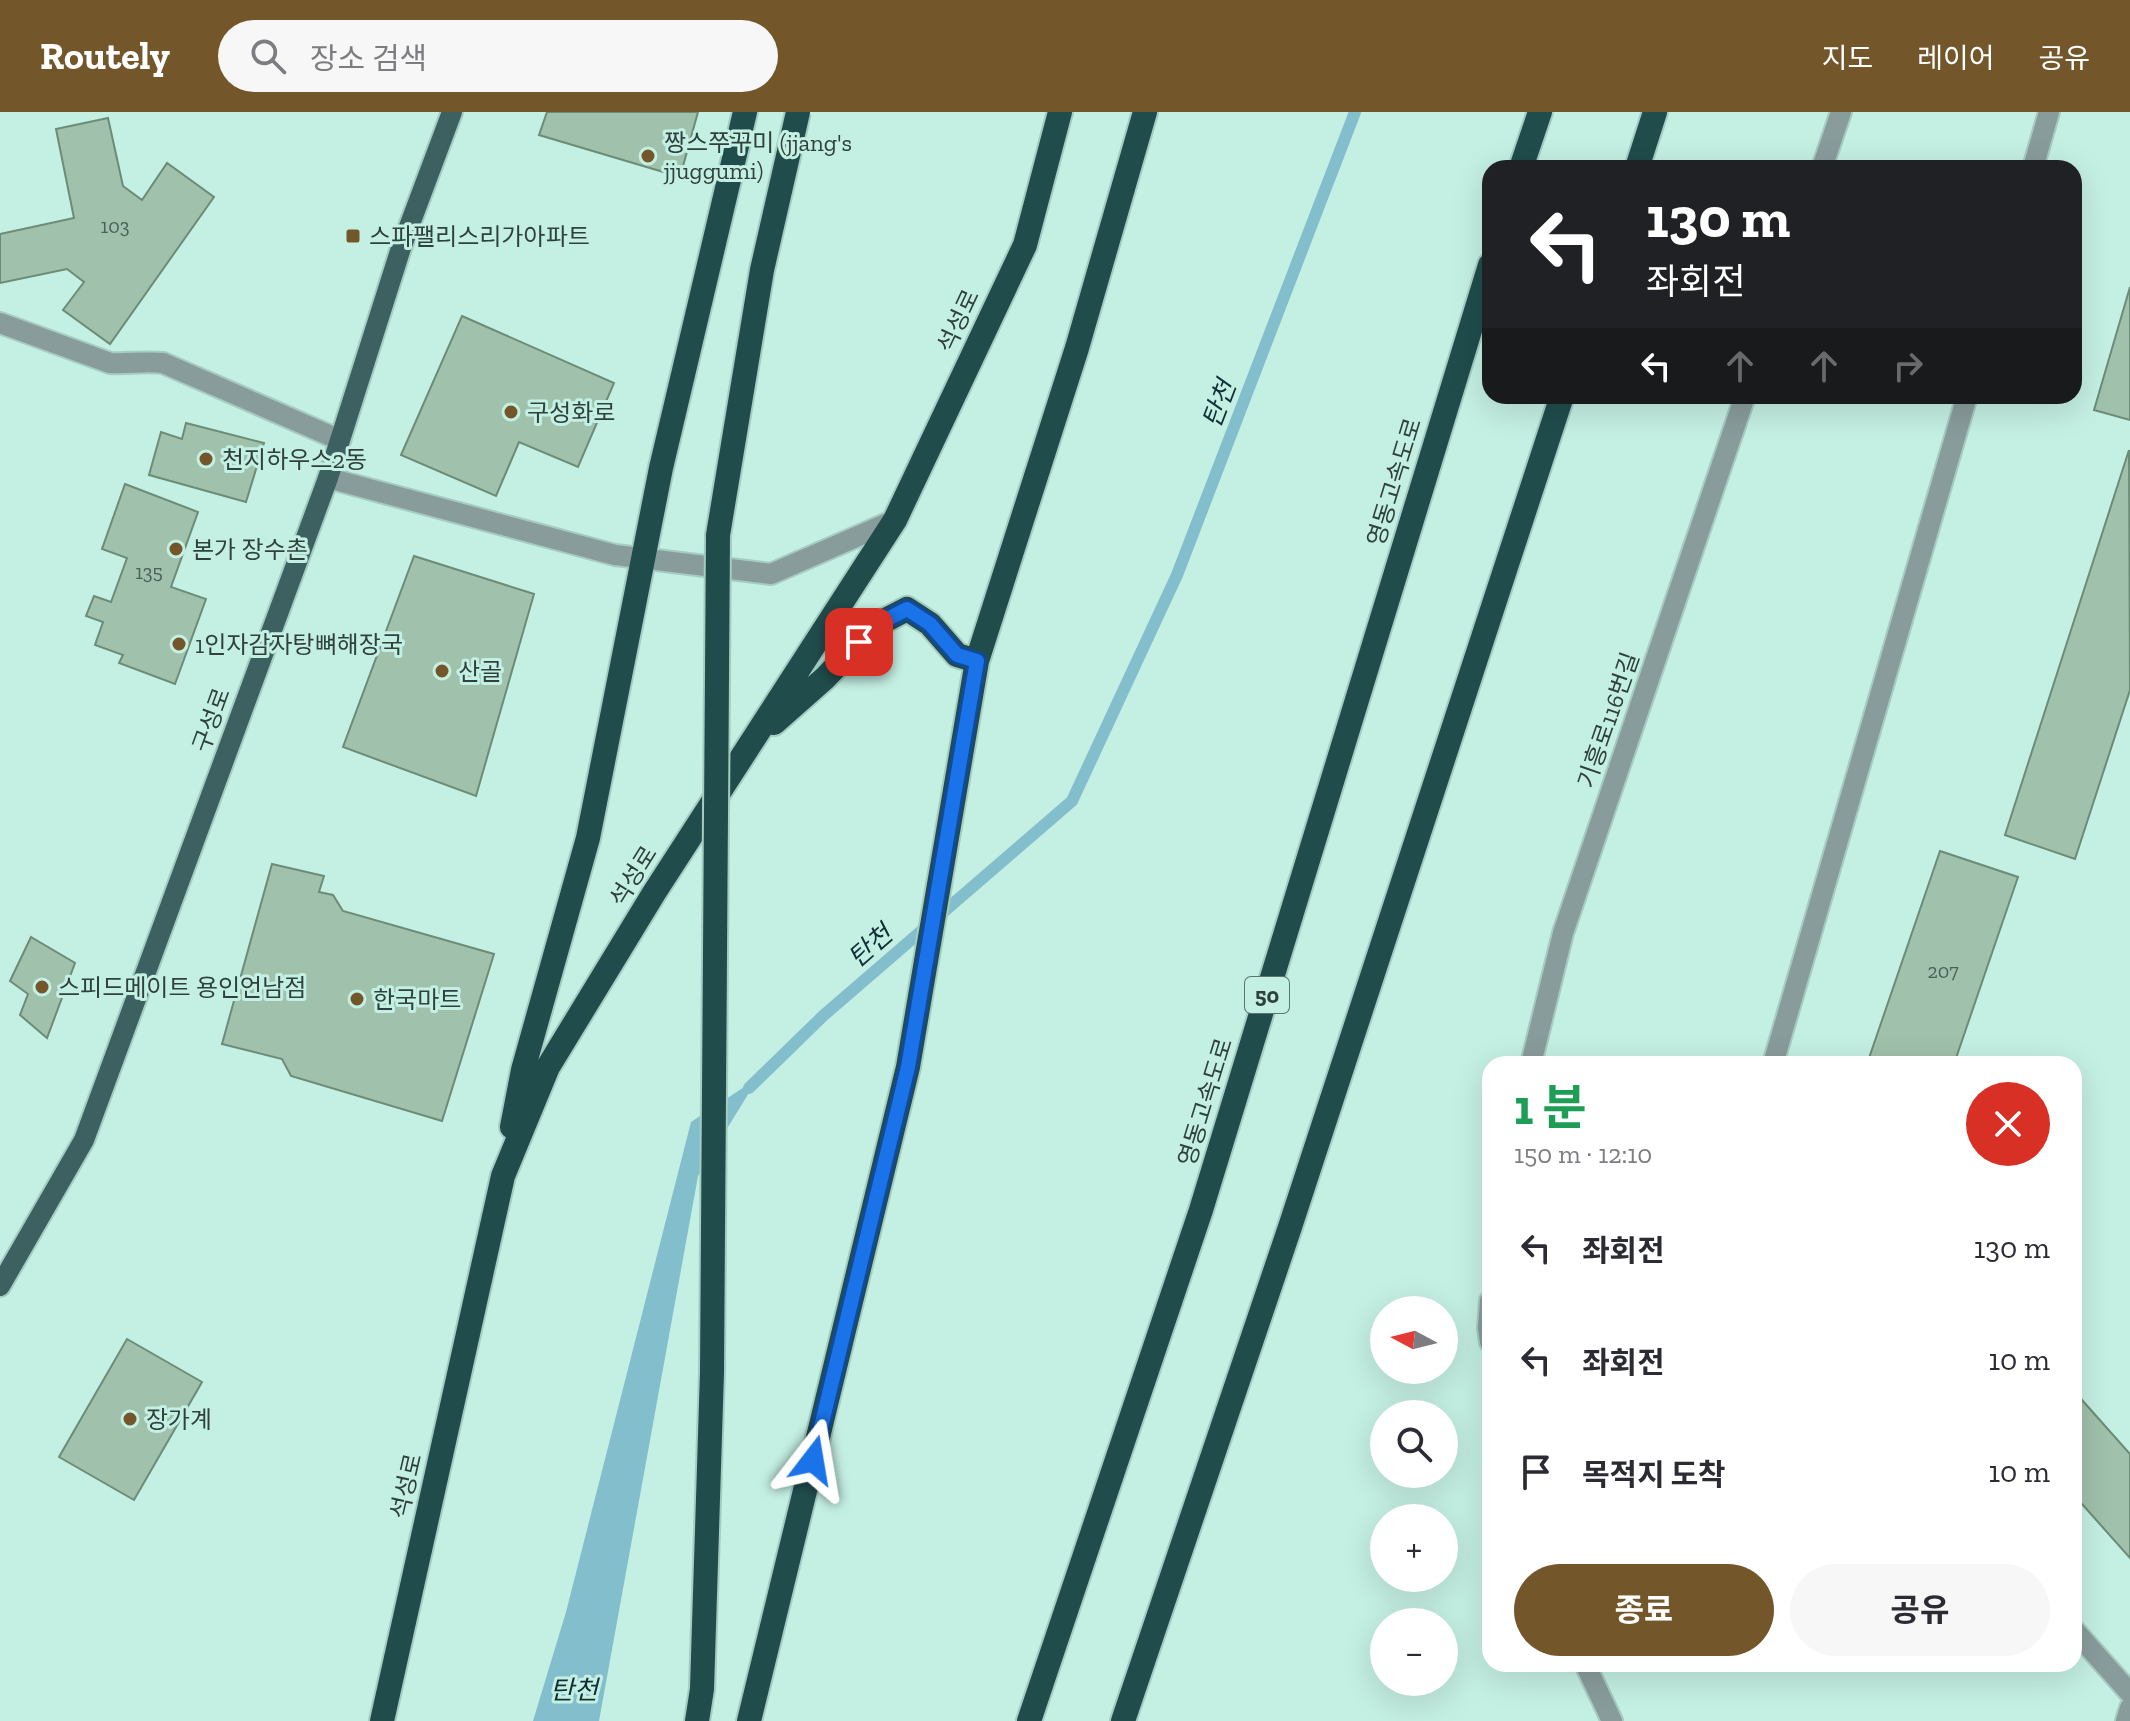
<!DOCTYPE html>
<html lang="ko">
<head>
<meta charset="utf-8">
<style>
  :root { --surface:#fff; --page:#f7f7f7; --text:#2b2b33; --muted:#7c7c81; --accent:#73572a }
  body { margin:0; font-family:"Zilla Slab","Noto Sans KR",serif; background:var(--page); color:var(--text); height:100vh; display:flex; flex-direction:column; font-size:30px; white-space:nowrap }
  * { box-sizing:border-box; margin:0 }
  p { font-size:26px; color:var(--muted) }
  .icon { flex:none; width:44px; height:44px; fill:none; stroke:currentColor; stroke-width:2; stroke-linecap:round; stroke-linejoin:round }
  .map { position:relative; flex:1; overflow:hidden }
  .drawer { position:absolute; left:1482px; top:944px; width:600px; height:616px; display:flex; flex-direction:column; background:var(--surface); border-radius:24px; box-shadow:0 8px 32px #0002 }
  .drawer>* { flex:none }
  .top-card { position:absolute; left:1482px; top:48px; width:600px; height:244px; border-radius:24px; box-shadow:0 8px 32px #0002; background:#202124; color:#fff; overflow:hidden }
  .needle { width:52px; rotate:277deg }
  .fabs { position:absolute; left:1370px; top:1184px; display:grid; gap:16px }
  .fabs a { display:grid; place-items:center; width:88px; height:88px; border-radius:50%; background:var(--surface); box-shadow:0 8px 32px #0002; font-size:40px }
  .pin { position:absolute; display:grid; place-items:center; width:68px; height:68px; color:#fff; margin:-34px; border-radius:16px; box-shadow:0 4px 12px #0006 }
  .me { position:absolute; width:88px; margin:-44px; rotate:14deg; stroke-linejoin:round; filter:drop-shadow(0 0 6px #0008) }
  .turn { display:flex; align-items:center; gap:28px; height:168px; padding:0 32px; font-size:36px }
  .turn .icon { width:104px; height:104px; stroke-width:2.5 }
  .turn b { display:block; font-size:56px; line-height:68px }
  .lanes { display:flex; align-items:center; height:76px; padding:0 32px; background:#0003; justify-content:center; gap:40px; direction:ltr }
  .lanes .off { opacity:.35 }
  .round { display:grid; place-items:center; flex:none; width:84px; height:84px; border-radius:42px; background:var(--page) }
  .summary { display:flex; align-items:center; justify-content:space-between; height:136px; padding:0 32px }
  h1 { font-size:48px; font-weight:700; line-height:60px; color:#1e9e55 }
  .button { display:flex; gap:16px; margin-top:auto; padding:16px 32px }
  .button a { flex:1; height:92px; border-radius:48px; background:var(--accent); color:#fff; font-size:32px; font-weight:700; line-height:92px; text-align:center }
  .button a+a { background:var(--page); color:var(--text) }
  ul { padding:0; list-style:none }
  li { display:flex; align-items:center; gap:24px; height:112px; padding:0 32px }
  li div { flex:1 }
  li b { display:block; font-size:30px }
  li em { font-style:normal }
  header { display:flex; align-items:center; gap:48px; box-sizing:border-box; height:112px; padding:0 40px; background:var(--accent); color:#fff }
  header strong { font-size:38px }
  nav { display:flex; gap:44px; margin-inline-start:auto; font-size:28px }
  .search { width:560px; height:72px; background:var(--page); display:flex; align-items:center; gap:20px; box-sizing:border-box; padding:0 28px; border-radius:44px; color:var(--muted); font-size:30px }
  .map>svg:first-child { display:block }
</style>
</head>
<body>
<header>
<strong>Routely</strong>
<div class="search"><svg class="icon" aria-label="search" viewBox="0 0 24 24"><circle cx="10" cy="10" r="6"/><path d="M15 15l6 6"/></svg>장소 검색</div>
<nav><a>지도</a><a>레이어</a><a>공유</a></nav>
</header>
<div class="map">
<svg width="2130" height="1609" viewBox="0 0 2130 1609">
  <rect width="100%" height="100%" fill="#c4efe3"/>
  <path fill="#83becd" d="M 758,966 L 698,1064 L 599,1609 L 533,1609 L 566,1500 L 691,1010 Z"/>
  <g fill="none" stroke-linecap="round" stroke-linejoin="round">
    <path stroke="#83becd" stroke-width="12" d="M 749,976 L 824,903 L 1072,689 L 1177,463 L 1355,0"/>
  </g>
  <path fill="#a0c1ab" stroke="#6c8c77" stroke-width="2" d="M 547,0 L 698,0 L 680,65 L 539,23 Z
    M 108,6 L 123,74 L 142,88 L 167,51 L 214,85 L 110,232 L 63,198 L 84,170 L 67,157 L 0,171 L 0,122 L 74,106 L 56,17 Z
    M 2130,175 L 2130,308 L 2094,298 Z
    M 462,204 L 614,271 L 578,355 L 519,330 L 496,384 L 401,343 Z
    M 186,311 L 264,331 L 246,390 L 149,363 L 161,320 L 182,327 Z
    M 2129,338 L 2130,578 L 2075,747 L 2005,723 Z
    M 125,372 L 198,400 L 171,475 L 206,487 L 175,572 L 119,551 L 123,543 L 95,533 L 103,510 L 86,504 L 94,484 L 111,490 L 127,446 L 102,437 Z
    M 414,444 L 534,482 L 476,684 L 343,635 Z
    M 1940,739 L 2018,765 L 1954,952 L 1867,952 Z
    M 272,752 L 324,764 L 319,780 L 333,783 L 343,799 L 494,842 L 442,1009 L 291,964 L 282,947 L 222,932 Z
    M 31,825 L 75,851 L 47,926 L 20,903 L 28,882 L 10,869 Z
    M 127,1227 L 202,1270 L 134,1388 L 59,1345 Z
    M 2074,1279 L 2130,1342 L 2130,1446 L 2074,1383 Z"/>
  <g fill="none" stroke-linecap="round" stroke-linejoin="round">
    <defs>
      <path id="minor" d="M 1822,56 L 1841,0
        M 2033,56 L 2049,0
        M 0,211 L 110,251 C 128,252 145,249 163,251 L 340,328
        M 328,366 L 615,443 L 771,462 L 895,408
        M 1531,952 L 1563,821 L 1745,284
        M 1773,952 L 1967,284
        M 1490,1189 L 1488,1216 L 1490,1230
        M 2074,1518 L 2130,1581
        M 1585,1552 L 1612,1609
        M 2126,1609 L 2130,1596"/>
      <path id="major" d="M 0,1174 L 84,1028 L 328,366 L 401,136 L 452,0"/>
      <path id="highway" d="M 1521,56 L 1540,0
        M 1637,56 L 1655,0
        M 774,611 L 825,566 L 876,513 L 907,497 L 930,512 L 957,543 L 977,549
        M 512,1015 L 523,958 L 588,726 L 661,356 L 745,0
        M 382,1609 L 503,1064 L 548,955 L 654,781 L 895,408 L 1025,133 L 1060,0
        M 697,1609 L 702,1577 L 712,1260
        M 749,1609 L 908,955 L 977,549 L 1077,236 L 1145,0
        M 1029,1609 L 1201,1098 L 1490,153
        M 1123,1609 L 1290,1115 L 1562,284"/>
    </defs>
    <use href="#minor" stroke="#a6ccc2" stroke-width="24"/>
    <use href="#major" stroke="#a6ccc2" stroke-width="24"/>
    <use href="#highway" stroke="#a6ccc2" stroke-width="28"/>
    <use href="#minor" stroke="#899c9c" stroke-width="20"/>
    <use href="#major" stroke="#3d6161" stroke-width="20"/>
    <use href="#highway" stroke="#204c4c" stroke-width="24"/>
    <defs>
      <path id="highway-bridge" d="M 712,1260 L 718,423 L 762,158 L 798,0"/>
    </defs>
    <use href="#highway-bridge" stroke="#a6ccc2" stroke-width="28" stroke-linecap="butt"/>
    <use href="#highway-bridge" stroke="#204c4c" stroke-width="24"/>
  </g>
  <g fill="none" stroke-linecap="round" stroke-linejoin="round">
    <defs>
      <path id="route" d="M 813,1348 L 908,955 L 977,549 L 957,543 L 930,512 L 907,497 L 876,513 L 859,530"/>
    </defs>
    <use href="#route" stroke="#114b97" stroke-width="20"/>
    <use href="#route" stroke="#1a73e8" stroke-width="14"/>
  </g>
  <g fill="#73572a" stroke="#c4efe3" stroke-width="3">
    <circle cx="648" cy="44" r="8"/>
    <rect x="345" y="116" width="16" height="16" rx="4"/>
    <circle cx="511" cy="300" r="8"/>
    <circle cx="206" cy="347" r="8"/>
    <circle cx="176" cy="437" r="8"/>
    <circle cx="179" cy="532" r="8"/>
    <circle cx="442" cy="559" r="8"/>
    <circle cx="42" cy="875" r="8"/>
    <circle cx="357" cy="887" r="8"/>
    <circle cx="130" cy="1307" r="8"/>
  </g>
  <g text-anchor="middle" dominant-baseline="central" stroke-width="6" stroke-linejoin="round" paint-order="stroke">
    <g font-size="20" fill="#4b6158">
      <text x="115" y="114">103</text>
      <text x="149" y="460">135</text>
      <text x="1943" y="859">207</text>
    </g>
    <rect fill="#c4efe3" stroke="#5c756e" stroke-width="2" x="1245" y="865" width="44" height="36" rx="6"/>
    <g font-size="22" font-weight="bold" fill="#2f413c">
      <text x="1267" y="883">50</text>
    </g>
    <g font-size="24" fill="#2f413c" stroke="#c4efe3" text-anchor="start">
      <text x="664" y="30">짱스쭈꾸미 (jjang's<tspan x="664" dy="28">jjuggumi)</tspan></text>
      <text x="369" y="124">스파팰리스리가아파트</text>
      <text x="527" y="300">구성화로</text>
      <text x="222" y="347">천지하우스2동</text>
      <text x="192" y="437">본가 장수촌</text>
      <text x="195" y="532">1인자감자탕뼈해장국</text>
      <text x="458" y="559">산골</text>
      <text x="58" y="875">스피드메이트 용인언남점</text>
      <text x="373" y="887">한국마트</text>
      <text x="146" y="1307">장가계</text>
    </g>
    <g font-size="24" fill="#2f413c" stroke="#c4efe3">
      <text transform="translate(958 209) rotate(-65)">석성로</text>
      <text transform="translate(1394 370) rotate(-73)">영동고속도로</text>
      <text transform="translate(211 608) rotate(-70)">구성로</text>
      <text transform="translate(1608 608) rotate(-71)">기흥로116번길</text>
      <text transform="translate(633 764) rotate(-58)">석성로</text>
      <text transform="translate(1205 990) rotate(-73)">영동고속도로</text>
      <text transform="translate(406 1374) rotate(-77)">석성로</text>
    </g>
    <g font-size="26" font-style="italic" fill="#112f36" stroke="#c4efe3">
      <text transform="translate(1219 292) rotate(-69)">탄천</text>
      <text transform="translate(870 834) rotate(-41)">탄천</text>
      <text x="574" y="1578">탄천</text>
    </g>
  </g>
</svg>
<div class="fabs">
<a><svg class="needle" viewBox="-14 -14 28 28"><path d="M0-13l5 13h-10z" fill="#e53935"/><path d="M0 13l5-13h-10z" fill="#7c7c81"/></svg></a>
<a><svg class="icon" aria-label="search" viewBox="0 0 24 24"><circle cx="10" cy="10" r="6"/><path d="M15 15l6 6"/></svg></a>
<a>+</a>
<a>−</a>
</div>
<div class="pin" style="left:859px;top:530px;background:#d93025"><svg class="icon" aria-label="arrive" viewBox="0 0 24 24"><path d="M6 21V4h12l-3 4 3 4H6"/></svg></div>
<svg class="me" style="left:813px;top:1348px" viewBox="-20 -20 40 40"><path d="M0-17L14 15 0 8-14 15z" fill="#1a73e8" stroke="#fff" stroke-width="4"/></svg>
<div class="top-card">
<div class="turn"><svg class="icon" aria-label="left" viewBox="0 0 24 24"><path d="M17 20v-9H6M10 6l-5 5 5 5"/></svg><div><b>130 m</b>좌회전</div></div>
<div class="lanes"><svg class="icon" aria-label="left" viewBox="0 0 24 24"><path d="M17 20v-9H6M10 6l-5 5 5 5"/></svg><svg class="icon off" aria-label="ahead" viewBox="0 0 24 24"><path d="M12 20V5M6 11l6-6 6 6"/></svg><svg class="icon off" aria-label="ahead" viewBox="0 0 24 24"><path d="M12 20V5M6 11l6-6 6 6"/></svg><svg class="icon off" aria-label="right" viewBox="0 0 24 24"><path d="M7 20v-9h11M14 6l5 5-5 5"/></svg></div>
</div>
<section class="drawer">
<div class="summary"><div><h1>1 분</h1><p>150 m · 12:10</p></div><a class="round" style="background:#d93025;color:#fff"><svg class="icon" aria-label="close" viewBox="0 0 24 24"><path d="M6 6l12 12M18 6L6 18"/></svg></a></div>
<ul>
<li><svg class="icon" aria-label="left" viewBox="0 0 24 24"><path d="M17 20v-9H6M10 6l-5 5 5 5"/></svg><div><b>좌회전</b></div><em>130 m</em></li>
<li><svg class="icon" aria-label="left" viewBox="0 0 24 24"><path d="M17 20v-9H6M10 6l-5 5 5 5"/></svg><div><b>좌회전</b></div><em>10 m</em></li>
<li><svg class="icon" aria-label="arrive" viewBox="0 0 24 24"><path d="M6 21V4h12l-3 4 3 4H6"/></svg><div><b>목적지 도착</b></div><em>10 m</em></li>
</ul>
<div class="button"><a>종료</a><a>공유</a></div>
</section>
</div>
</body>
</html>
